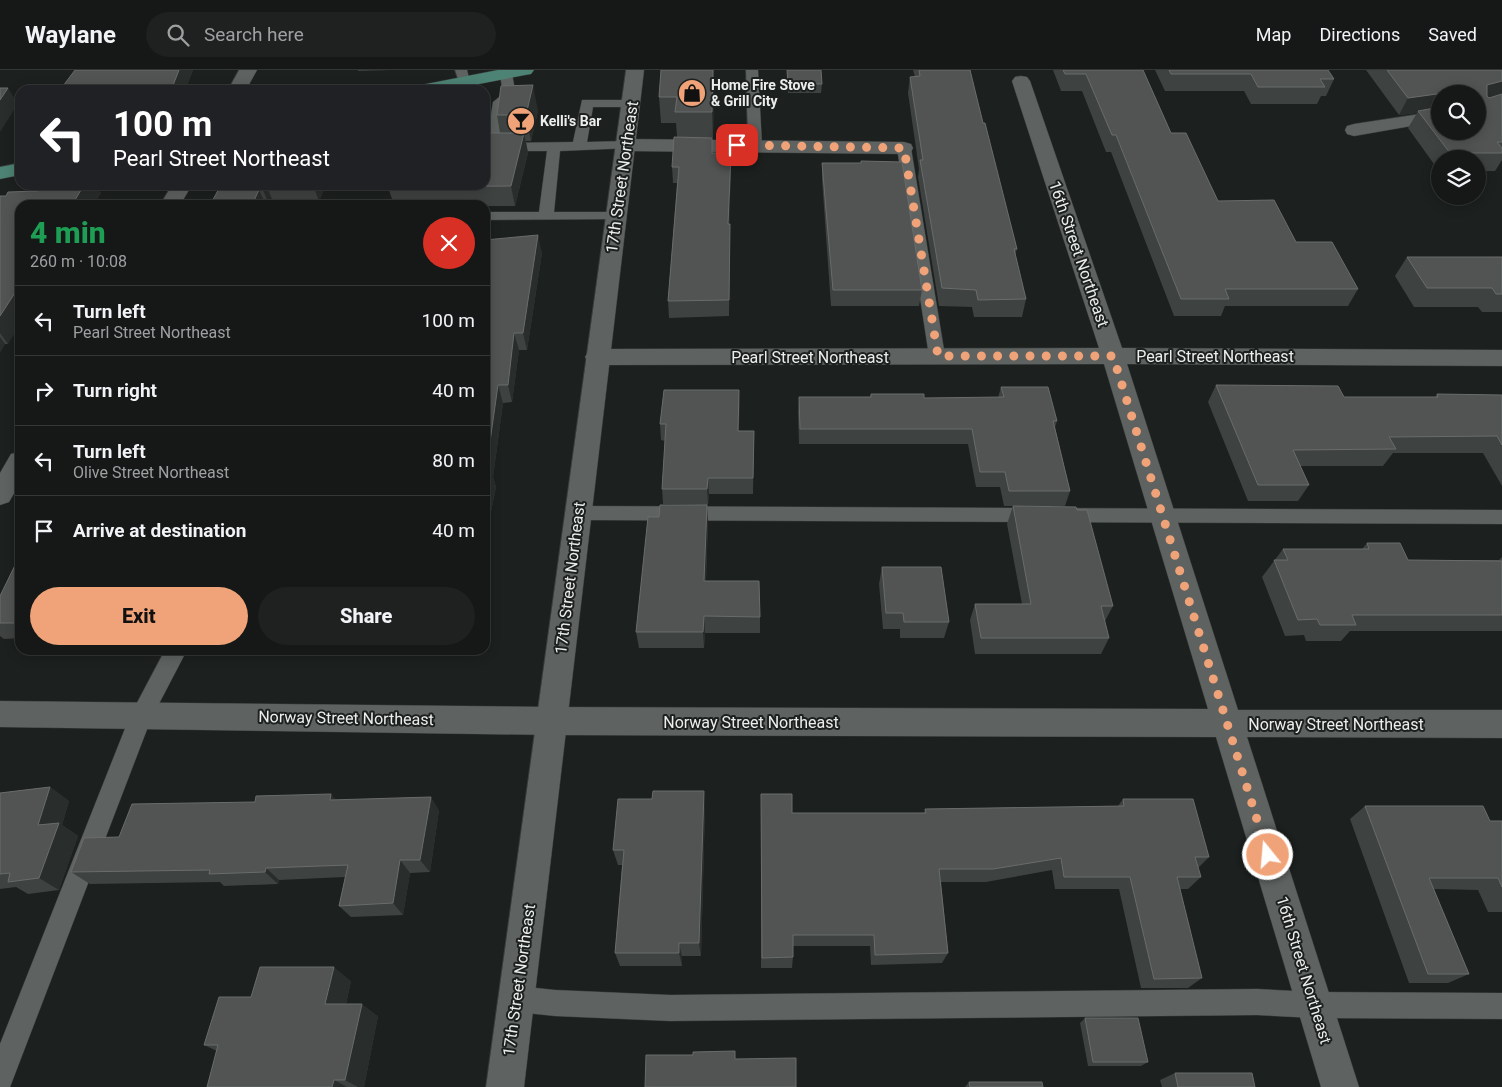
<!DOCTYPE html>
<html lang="en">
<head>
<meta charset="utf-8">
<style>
  :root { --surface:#151817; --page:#1e2120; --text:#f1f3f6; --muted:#9da0a1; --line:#343736; --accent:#f0a378 }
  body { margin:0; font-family:Roboto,sans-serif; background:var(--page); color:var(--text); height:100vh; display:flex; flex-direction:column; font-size:19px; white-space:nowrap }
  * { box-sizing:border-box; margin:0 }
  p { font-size:16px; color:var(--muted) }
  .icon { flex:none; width:28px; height:28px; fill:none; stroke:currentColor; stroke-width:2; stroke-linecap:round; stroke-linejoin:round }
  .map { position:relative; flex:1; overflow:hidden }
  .panel { position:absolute; left:15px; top:130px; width:475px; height:455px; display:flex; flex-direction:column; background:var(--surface); border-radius:15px; box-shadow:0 2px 12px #0003,0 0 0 1px var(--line) }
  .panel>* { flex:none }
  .guide { position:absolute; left:15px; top:15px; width:475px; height:105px; border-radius:15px; box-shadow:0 2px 12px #0003,0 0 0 1px var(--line); background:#202124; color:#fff; overflow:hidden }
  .tools { position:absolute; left:1431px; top:15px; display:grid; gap:10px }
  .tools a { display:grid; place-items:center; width:55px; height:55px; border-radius:50%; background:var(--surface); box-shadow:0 2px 12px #0003,0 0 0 1px var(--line); font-size:25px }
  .pin { position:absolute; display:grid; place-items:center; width:42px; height:42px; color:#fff; margin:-21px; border-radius:10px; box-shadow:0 2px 8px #0006 }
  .me { position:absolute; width:55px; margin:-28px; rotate:343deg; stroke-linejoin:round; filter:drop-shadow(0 0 4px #0008) }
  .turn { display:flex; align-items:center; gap:18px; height:105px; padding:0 15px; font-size:22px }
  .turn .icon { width:65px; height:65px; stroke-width:2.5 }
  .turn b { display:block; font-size:35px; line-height:42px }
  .round { display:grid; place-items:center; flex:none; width:52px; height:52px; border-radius:26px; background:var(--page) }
  .head { display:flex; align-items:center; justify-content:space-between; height:85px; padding:0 15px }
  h1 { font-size:30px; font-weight:800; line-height:38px; color:#1e9e55 }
  .primary-button { display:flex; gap:10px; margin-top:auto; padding:10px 15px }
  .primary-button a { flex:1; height:58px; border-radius:30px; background:var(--accent); color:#111; font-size:20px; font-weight:800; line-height:58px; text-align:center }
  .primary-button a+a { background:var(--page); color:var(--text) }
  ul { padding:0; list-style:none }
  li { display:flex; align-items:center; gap:15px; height:70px; padding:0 15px; border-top:1px solid var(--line) }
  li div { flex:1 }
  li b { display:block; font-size:19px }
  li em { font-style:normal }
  header { display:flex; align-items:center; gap:30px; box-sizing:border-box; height:70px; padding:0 25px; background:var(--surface); border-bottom:1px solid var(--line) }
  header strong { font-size:24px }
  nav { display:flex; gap:28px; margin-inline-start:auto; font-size:18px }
  .search { width:350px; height:45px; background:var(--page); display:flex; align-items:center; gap:12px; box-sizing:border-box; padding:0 18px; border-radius:28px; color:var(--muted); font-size:19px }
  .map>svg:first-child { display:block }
</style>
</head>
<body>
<header>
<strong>Waylane</strong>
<div class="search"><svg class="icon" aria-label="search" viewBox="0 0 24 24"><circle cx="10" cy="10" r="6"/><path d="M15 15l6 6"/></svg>Search here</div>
<nav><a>Map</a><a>Directions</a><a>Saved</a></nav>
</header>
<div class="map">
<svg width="1502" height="1017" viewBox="0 0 1502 1017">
  <rect width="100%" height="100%" fill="#1c201f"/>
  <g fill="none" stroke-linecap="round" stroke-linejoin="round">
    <defs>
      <path id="service" d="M 455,0 L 467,0 L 470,12 L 468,15 L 460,15 Z
        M 506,0 L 512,4 L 516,25 L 506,34 L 500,73 L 573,72 L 582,30 L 636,30 L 638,33 L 636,36 L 631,37 L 593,37 L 587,72 L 626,71 L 631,72 L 633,75 L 631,78 L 560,81 L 554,142 L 617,142 L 622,143 L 624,146 L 622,149 L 485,150 L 485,142 L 539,142 L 547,81 L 493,81 L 486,77 L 493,32 L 503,24 L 500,4 Z
        M 746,0 L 758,0 L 762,75 L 755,79 L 748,75 Z
        M 904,74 L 911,78 L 945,286 L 943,290 L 937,292 L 931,290 L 929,286 L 897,78 Z
        M 578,436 L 1502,440 L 1502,454 L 578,450 L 571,448 L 568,443 L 571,438 Z
        M 165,580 L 187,580 L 151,649 L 10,1017 L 0,1017 L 0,974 L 130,646 Z
        M 517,916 L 555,920 L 670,925 L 1257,919 L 1314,922 L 1502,923 L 1502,949 L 1314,948 L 1257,945 L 670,951 L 555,946 L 517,942 L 508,938 L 504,929 L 508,920 Z"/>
      <path id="minor" d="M 239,0 L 257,0 L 246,20 L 228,20 Z
        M 1021,6 L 1027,7 L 1030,11 L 1122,278 L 1502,280 L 1502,296 L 1127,294 L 1238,640 L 1502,640 L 1502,668 L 1247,667 L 1359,1017 L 1321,1017 L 1216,667 L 553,665 L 0,657 L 0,631 L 553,637 L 1208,639 L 1104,294 L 597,295 L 589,293 L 585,287 L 589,281 L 597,279 L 1099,278 L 1012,11 L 1015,7 Z
        M 1440,41 L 1440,51 L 1354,66 L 1347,64 L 1345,60 L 1347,56 L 1354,54 Z
        M 626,69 L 904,72 L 911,74 L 913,78 L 911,82 L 904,84 L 626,81 L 619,79 L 617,75 L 619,71 Z
        M 172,115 L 192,115 L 180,135 L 160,135 Z
        M 20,382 L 20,413 L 9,432 L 0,435 L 0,403 L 11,384 Z"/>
      <path id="secondary" d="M 626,0 L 644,0 L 524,1017 L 486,1017 Z"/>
      <path id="primary" d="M 498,0 L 534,0 L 531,4 L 525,5 L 448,20 L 412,20 L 415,16 L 421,15 Z
        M 20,93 L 20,105 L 0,109 L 0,97 Z"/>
    </defs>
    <use href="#service" stroke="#393c3b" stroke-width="1"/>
    <use href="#minor" stroke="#393c3b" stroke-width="1"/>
    <use href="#secondary" stroke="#393c3b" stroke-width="1"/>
    <use href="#primary" stroke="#393c3b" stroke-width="1"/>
    <use href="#service" fill="#5e6361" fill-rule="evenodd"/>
    <use href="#minor" fill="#5e6361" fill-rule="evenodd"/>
    <use href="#secondary" fill="#5e6361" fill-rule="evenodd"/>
    <use href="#primary" fill="#4d8374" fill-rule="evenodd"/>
  </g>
  <path fill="#3e4240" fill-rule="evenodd" d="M 193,0 L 185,20 L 60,20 Z
    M 358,0 L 392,0 L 358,1 Z
    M 661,0 L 714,0 L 713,68 L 712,68 L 712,83 L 731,99 L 729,154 L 730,170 L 729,246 L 669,248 L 668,231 L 677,113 L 673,113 L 672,97 L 677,67 L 676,53 L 661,53 L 659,27 Z
    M 787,0 L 821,0 L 822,14 L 821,23 L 788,23 Z
    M 913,0 L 970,0 L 983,53 L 1017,179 L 1015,185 L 1026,229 L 1022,247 L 974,247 L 972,237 L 939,236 L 918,107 L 919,99 L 908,23 L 910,7 L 915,7 Z
    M 1053,0 L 1143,0 L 1171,63 L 1218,131 L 1296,172 L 1358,219 L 1348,236 L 1225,236 L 1221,246 L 1174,246 L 1111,82 L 1106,82 L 1082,21 L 1061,21 Z
    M 1155,0 L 1328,0 L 1334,9 L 1326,26 L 1321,26 L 1317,34 L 1251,34 L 1244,21 L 1165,21 Z
    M 1366,0 L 1502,0 L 1502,90 L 1495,101 L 1478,101 L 1478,89 L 1440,89 L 1440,101 L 1439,101 L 1408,58 L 1417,43 L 1399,45 ZM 1440,24 L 1478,24 L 1440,61 Z
    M 485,22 L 490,42 L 487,62 L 488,63 L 500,63 L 497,45 L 538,41 L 531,71 L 526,71 L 528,83 L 515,136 L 485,136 L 485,135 L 394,135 L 388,117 Z
    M 822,93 L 861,93 L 922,220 L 919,236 L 831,236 L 822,109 Z
    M 42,115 L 96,115 L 101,123 L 20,135 L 8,274 L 5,274 L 0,282 L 0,126 L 6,126 L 38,121 Z
    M 221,115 L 326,115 L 319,131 L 273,131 L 271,135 L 210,135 Z
    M 485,170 L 542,183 L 527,280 L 519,280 L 512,332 L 503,333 L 493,407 L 496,417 L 485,471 Z
    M 1407,187 L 1502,187 L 1502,242 L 1482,242 L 1478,237 L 1414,237 L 1395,206 Z
    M 1216,315 L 1344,327 L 1435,327 L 1437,324 L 1502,325 L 1502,416 L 1483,383 L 1393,383 L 1383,396 L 1300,396 L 1309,415 L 1298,431 L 1248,431 L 1208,332 Z
    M 1001,317 L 1057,351 L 1055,357 L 1070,421 L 1065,436 L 1004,436 L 1000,417 L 976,417 L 968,374 L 799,374 L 798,342 L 799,327 L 870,327 L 871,324 L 924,328 L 998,328 Z
    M 739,320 L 739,361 L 754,361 L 753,424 L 709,424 L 708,435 L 663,434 L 662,419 L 665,371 L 661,370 L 660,354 Z
    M 1013,436 L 1077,440 L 1113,536 L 1105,551 L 1109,568 L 1101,584 L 975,584 L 970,550 L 975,534 L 1022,534 L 1007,454 Z
    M 708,452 L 706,511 L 760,547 L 760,563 L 705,563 L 704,578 L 639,578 L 636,562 Z
    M 1367,473 L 1408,490 L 1499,490 L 1502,487 L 1502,561 L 1350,561 L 1341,571 L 1306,571 L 1304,565 L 1285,566 L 1262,507 L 1283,479 L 1362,479 Z
    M 20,485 L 20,568 L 4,569 L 0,566 L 0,553 Z
    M 882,497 L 949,552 L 944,568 L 900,568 L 900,559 L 883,559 L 879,514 Z
    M 204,580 L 223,580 L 206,582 Z
    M 50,717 L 69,731 L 62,755 L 78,766 L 59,820 L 28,824 L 16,817 L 0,819 L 0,723 Z
    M 1123,729 L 1209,787 L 1198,798 L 1201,807 L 1188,819 L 1180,819 L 1202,908 L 1188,918 L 1141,918 L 1119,819 L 1055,819 L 1052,800 L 986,812 L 941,812 L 948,883 L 942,893 L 871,895 L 870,876 L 793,876 L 793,887 L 792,898 L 761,898 L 761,738 L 792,743 L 924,743 L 925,739 L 1118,736 Z
    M 337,730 L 439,740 L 430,802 L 410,803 L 403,845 L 351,847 L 339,836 L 345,807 L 279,810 L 278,814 L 224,816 L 220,812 L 90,814 L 71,802 L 119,767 L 255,732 Z
    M 1365,736 L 1490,751 L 1502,751 L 1502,842 L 1488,842 L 1478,820 L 1434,819 L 1469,904 L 1448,913 L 1409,913 L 1350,749 Z
    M 705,738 L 701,886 L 682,886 L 682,896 L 620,896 L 615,883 L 622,795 L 618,795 L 613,780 Z
    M 351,911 L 346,934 L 378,946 L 364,1017 L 207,1017 L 217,981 L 204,975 L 251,927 Z
    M 1085,948 L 1148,992 L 1141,996 L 1088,996 L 1080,953 Z
    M 1175,1003 L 1255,1017 L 1162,1017 L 1160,1010 Z
    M 969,1012 L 1043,1017 L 965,1017 Z"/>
  <path fill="#292d2b" d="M 179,0 L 193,0 L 185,20 L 173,20 L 172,18 Z
    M 713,0 L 714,0 L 713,68 L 712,42 Z
    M 1502,11 L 1502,26 L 1478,32 L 1487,15 Z
    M 533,15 L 538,41 L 531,71 L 526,45 Z
    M 8,18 L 18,34 L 0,62 L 0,30 Z
    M 485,22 L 490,42 L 485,79 Z
    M 1440,24 L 1440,40 L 1418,41 L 1417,43 L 1399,45 L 1408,28 Z
    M 524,63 L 528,83 L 515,136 L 511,116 Z
    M 731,83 L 731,99 L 729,170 L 728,154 Z
    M 84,115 L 96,115 L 101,123 L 94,135 L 72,135 Z
    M 265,115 L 266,115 L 273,131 L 271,135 L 269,135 L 263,120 Z
    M 313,115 L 326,115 L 319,131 Z
    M 259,120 L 266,135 L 252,135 Z
    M 730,154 L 730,170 L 729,246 L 729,230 Z
    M 538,165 L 542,183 L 527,280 L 523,263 Z
    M 20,215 L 20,255 L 8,274 L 0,263 L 0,246 Z
    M 514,263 L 519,280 L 512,332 L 508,315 Z
    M 0,267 L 5,274 L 0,282 Z
    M 498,315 L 503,333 L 493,407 L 496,417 L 485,471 L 486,400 Z
    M 739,320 L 740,336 L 738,377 L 738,361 Z
    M 708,408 L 709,424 L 708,435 L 707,419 Z
    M 707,435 L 708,452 L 705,528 L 704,511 Z
    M 704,546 L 705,563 L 704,578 L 703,562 Z
    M 50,717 L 69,731 L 62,755 L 78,766 L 59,820 L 39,808 L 38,755 Z
    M 704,721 L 705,738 L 701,886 L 699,873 Z
    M 331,724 L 342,737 L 330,730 Z
    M 431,727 L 439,740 L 430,802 L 420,790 Z
    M 400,790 L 410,803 L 403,845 L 393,833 Z
    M 266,798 L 279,810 L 278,814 L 265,802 Z
    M 679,873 L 682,886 L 682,896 L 679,883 Z
    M 334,897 L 351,911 L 343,946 L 325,934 Z
    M 362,934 L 378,946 L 364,1017 L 358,1017 L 345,1010 Z
    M 334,1010 L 347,1017 L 332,1017 Z"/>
  <path fill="#515453" stroke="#696c6b" d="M 75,0 L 179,0 L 172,18 L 143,20 L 60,20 Z
    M 661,0 L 713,0 L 712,42 L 675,42 L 677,27 L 659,27 Z
    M 787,0 L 821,0 L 822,14 L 788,14 Z
    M 919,0 L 970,0 L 983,53 L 985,53 L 1017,179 L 1014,179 L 1026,229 L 978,230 L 976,220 L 942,218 L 920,90 L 923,90 L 910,7 L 920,6 Z
    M 1063,0 L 1143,0 L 1171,63 L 1186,63 L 1218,131 L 1274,130 L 1296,172 L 1332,172 L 1358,219 L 1225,219 L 1229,229 L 1181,229 L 1116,65 L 1112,65 L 1086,4 L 1065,4 Z
    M 1169,0 L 1328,0 L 1334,9 L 1320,9 L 1325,17 L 1258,17 L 1251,4 L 1171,4 Z
    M 1387,0 L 1502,0 L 1502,11 L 1487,15 L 1487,26 L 1489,28 L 1502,24 L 1502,72 L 1497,72 L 1502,78 L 1502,83 L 1450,83 L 1418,41 L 1440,37 L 1440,61 L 1478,61 L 1478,24 L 1451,24 L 1451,22 L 1408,28 Z
    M 533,15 L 526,45 L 497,45 L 501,16 Z
    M 0,18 L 8,18 L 0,30 Z
    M 485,61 L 488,63 L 524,63 L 511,116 L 388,117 L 389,115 L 485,115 Z
    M 674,67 L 712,68 L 712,83 L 731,83 L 728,154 L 730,154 L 729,230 L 668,231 L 679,97 L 672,97 Z
    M 861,91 L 902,92 L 922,220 L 833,220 L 822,93 L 861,93 Z
    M 42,115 L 84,115 L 72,135 L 20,135 L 20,215 L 0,246 L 0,126 L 6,126 L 8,122 L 38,121 Z
    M 221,115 L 265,115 L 263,120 L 259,120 L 252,135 L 210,135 Z
    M 538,165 L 523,263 L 514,263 L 508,315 L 498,315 L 486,400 L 490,400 L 485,426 L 485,170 Z
    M 1407,187 L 1502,187 L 1502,224 L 1496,224 L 1492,218 L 1427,218 Z
    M 1216,315 L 1338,316 L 1344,327 L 1438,327 L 1437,324 L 1502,325 L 1502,375 L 1497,366 L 1389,367 L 1396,379 L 1293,380 L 1309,415 L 1258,415 Z
    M 1001,317 L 1048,317 L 1057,351 L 1053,351 L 1070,421 L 1009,421 L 1005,402 L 980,402 L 972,359 L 800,359 L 799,327 L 871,327 L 871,324 L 924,324 L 924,328 L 1004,327 Z
    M 664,320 L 739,320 L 738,361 L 754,361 L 753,408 L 708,408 L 707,419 L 662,419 L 666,354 L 660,354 Z
    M 660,435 L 707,435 L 704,511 L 759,511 L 760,547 L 704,546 L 703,562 L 636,562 L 648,447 L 659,447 Z
    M 1013,436 L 1076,437 L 1077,440 L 1087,440 L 1113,536 L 1101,536 L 1109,568 L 981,568 L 975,534 L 1031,534 Z
    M 1367,473 L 1400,473 L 1408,490 L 1502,491 L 1502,545 L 1352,545 L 1356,555 L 1320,555 L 1317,549 L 1298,550 L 1274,490 L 1288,490 L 1283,479 L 1369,479 Z
    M 20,485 L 20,553 L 0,553 L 0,526 Z
    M 882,497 L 941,497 L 949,552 L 904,552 L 903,543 L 886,543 Z
    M 50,717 L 38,755 L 59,753 L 39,808 L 8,812 L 10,803 L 0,804 L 0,723 Z
    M 653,721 L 704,721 L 699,873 L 679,873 L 679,883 L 615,883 L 624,780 L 613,780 L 618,729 L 652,729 Z
    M 331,724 L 330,730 L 431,727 L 420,790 L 400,790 L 393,833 L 339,836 L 348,795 L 266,798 L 265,802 L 209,804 L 210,800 L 71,802 L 84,768 L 119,767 L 132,734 L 255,732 L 256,726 Z
    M 761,724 L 792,724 L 792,743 L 926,743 L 925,739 L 1124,736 L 1123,729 L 1193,729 L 1209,787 L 1195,787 L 1201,807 L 1177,807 L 1202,908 L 1154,909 L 1130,807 L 1064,807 L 1061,788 L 993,799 L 939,799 L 948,883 L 875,885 L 874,865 L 793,865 L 793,887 L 762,888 Z
    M 1365,736 L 1483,736 L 1490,751 L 1502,751 L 1502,817 L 1498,808 L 1429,808 L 1469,904 L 1428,904 Z
    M 260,897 L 334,897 L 325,934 L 362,934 L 345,1010 L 334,1010 L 332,1017 L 207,1017 L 218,975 L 204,975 L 219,927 L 251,927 Z
    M 1085,948 L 1138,948 L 1148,992 L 1093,992 Z
    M 735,981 L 735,989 L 796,988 L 796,1017 L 645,1017 L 646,985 L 693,985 L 693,982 Z
    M 1175,1003 L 1252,1003 L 1255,1017 L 1178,1017 Z
    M 969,1012 L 1042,1012 L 1043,1017 L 970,1017 Z"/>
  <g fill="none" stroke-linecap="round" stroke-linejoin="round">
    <path stroke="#f0a378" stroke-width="9" stroke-dasharray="0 16.2" d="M 737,75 L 904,78 L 938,286 L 1113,286 L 1268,785"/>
  </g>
  <defs>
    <symbol id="shop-disc" viewBox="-11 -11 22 22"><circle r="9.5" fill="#f0a378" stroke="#1c201f"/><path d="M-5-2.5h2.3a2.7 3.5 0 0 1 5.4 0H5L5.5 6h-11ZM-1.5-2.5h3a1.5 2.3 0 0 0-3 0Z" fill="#111"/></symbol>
    <symbol id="bar-disc" viewBox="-11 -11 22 22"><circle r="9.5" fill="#f0a378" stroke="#1c201f"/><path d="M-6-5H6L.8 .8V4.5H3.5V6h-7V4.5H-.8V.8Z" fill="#111"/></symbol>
  </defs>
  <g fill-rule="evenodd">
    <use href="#shop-disc" x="676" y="7" width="32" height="32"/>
    <use href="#bar-disc" x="505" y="35" width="32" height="32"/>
  </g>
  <g text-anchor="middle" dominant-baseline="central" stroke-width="4" stroke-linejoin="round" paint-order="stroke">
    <g font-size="14" font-weight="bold" fill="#eceeed" stroke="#1c201f" text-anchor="start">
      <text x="711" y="15">Home Fire Stove<tspan x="711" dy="16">&amp; Grill City</tspan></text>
      <text x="540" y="51">Kelli's Bar</text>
    </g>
    <g font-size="16" fill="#eceeed" stroke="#1c201f">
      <text transform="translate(622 107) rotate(-82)">17th Street Northeast</text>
      <text transform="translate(1079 184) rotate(71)">16th Street Northeast</text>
      <text x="1215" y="286">Pearl Street Northeast</text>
      <text x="810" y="287">Pearl Street Northeast</text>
      <text transform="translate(570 508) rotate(-83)">17th Street Northeast</text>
      <text transform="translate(346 648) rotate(1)">Norway Street Northeast</text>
      <text x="751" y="652">Norway Street Northeast</text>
      <text x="1336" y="654">Norway Street Northeast</text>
      <text transform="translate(1304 900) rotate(73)">16th Street Northeast</text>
      <text transform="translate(519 910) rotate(-82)">17th Street Northeast</text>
    </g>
  </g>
</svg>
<div class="tools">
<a><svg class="icon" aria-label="search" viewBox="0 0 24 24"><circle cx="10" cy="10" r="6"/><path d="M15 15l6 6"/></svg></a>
<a><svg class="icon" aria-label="layers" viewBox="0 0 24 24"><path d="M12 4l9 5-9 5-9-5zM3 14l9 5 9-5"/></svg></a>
</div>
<div class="pin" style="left:737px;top:75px;background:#d93025"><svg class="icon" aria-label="arrive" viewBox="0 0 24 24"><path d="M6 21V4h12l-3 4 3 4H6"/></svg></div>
<svg class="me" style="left:1268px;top:785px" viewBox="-20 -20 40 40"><circle r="17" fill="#f0a378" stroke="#fff" stroke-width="3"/><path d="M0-11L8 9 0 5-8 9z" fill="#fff"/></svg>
<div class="guide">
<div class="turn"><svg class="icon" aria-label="left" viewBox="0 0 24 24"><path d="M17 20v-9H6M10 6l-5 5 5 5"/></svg><div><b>100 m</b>Pearl Street Northeast</div></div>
</div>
<section class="panel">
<div class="head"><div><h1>4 min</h1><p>260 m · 10:08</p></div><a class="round" style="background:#d93025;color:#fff"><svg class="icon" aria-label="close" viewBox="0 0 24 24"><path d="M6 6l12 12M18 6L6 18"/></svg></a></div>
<ul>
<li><svg class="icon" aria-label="left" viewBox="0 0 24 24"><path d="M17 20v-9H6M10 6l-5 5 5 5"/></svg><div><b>Turn left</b><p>Pearl Street Northeast</p></div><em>100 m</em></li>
<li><svg class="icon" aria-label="right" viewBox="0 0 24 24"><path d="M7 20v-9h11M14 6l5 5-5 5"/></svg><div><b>Turn right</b></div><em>40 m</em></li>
<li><svg class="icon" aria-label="left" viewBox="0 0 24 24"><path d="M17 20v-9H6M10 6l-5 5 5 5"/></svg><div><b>Turn left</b><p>Olive Street Northeast</p></div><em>80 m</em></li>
<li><svg class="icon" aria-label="arrive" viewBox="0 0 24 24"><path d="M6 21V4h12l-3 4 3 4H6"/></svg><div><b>Arrive at destination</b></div><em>40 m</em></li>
</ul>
<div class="primary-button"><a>Exit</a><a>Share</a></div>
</section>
</div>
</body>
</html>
